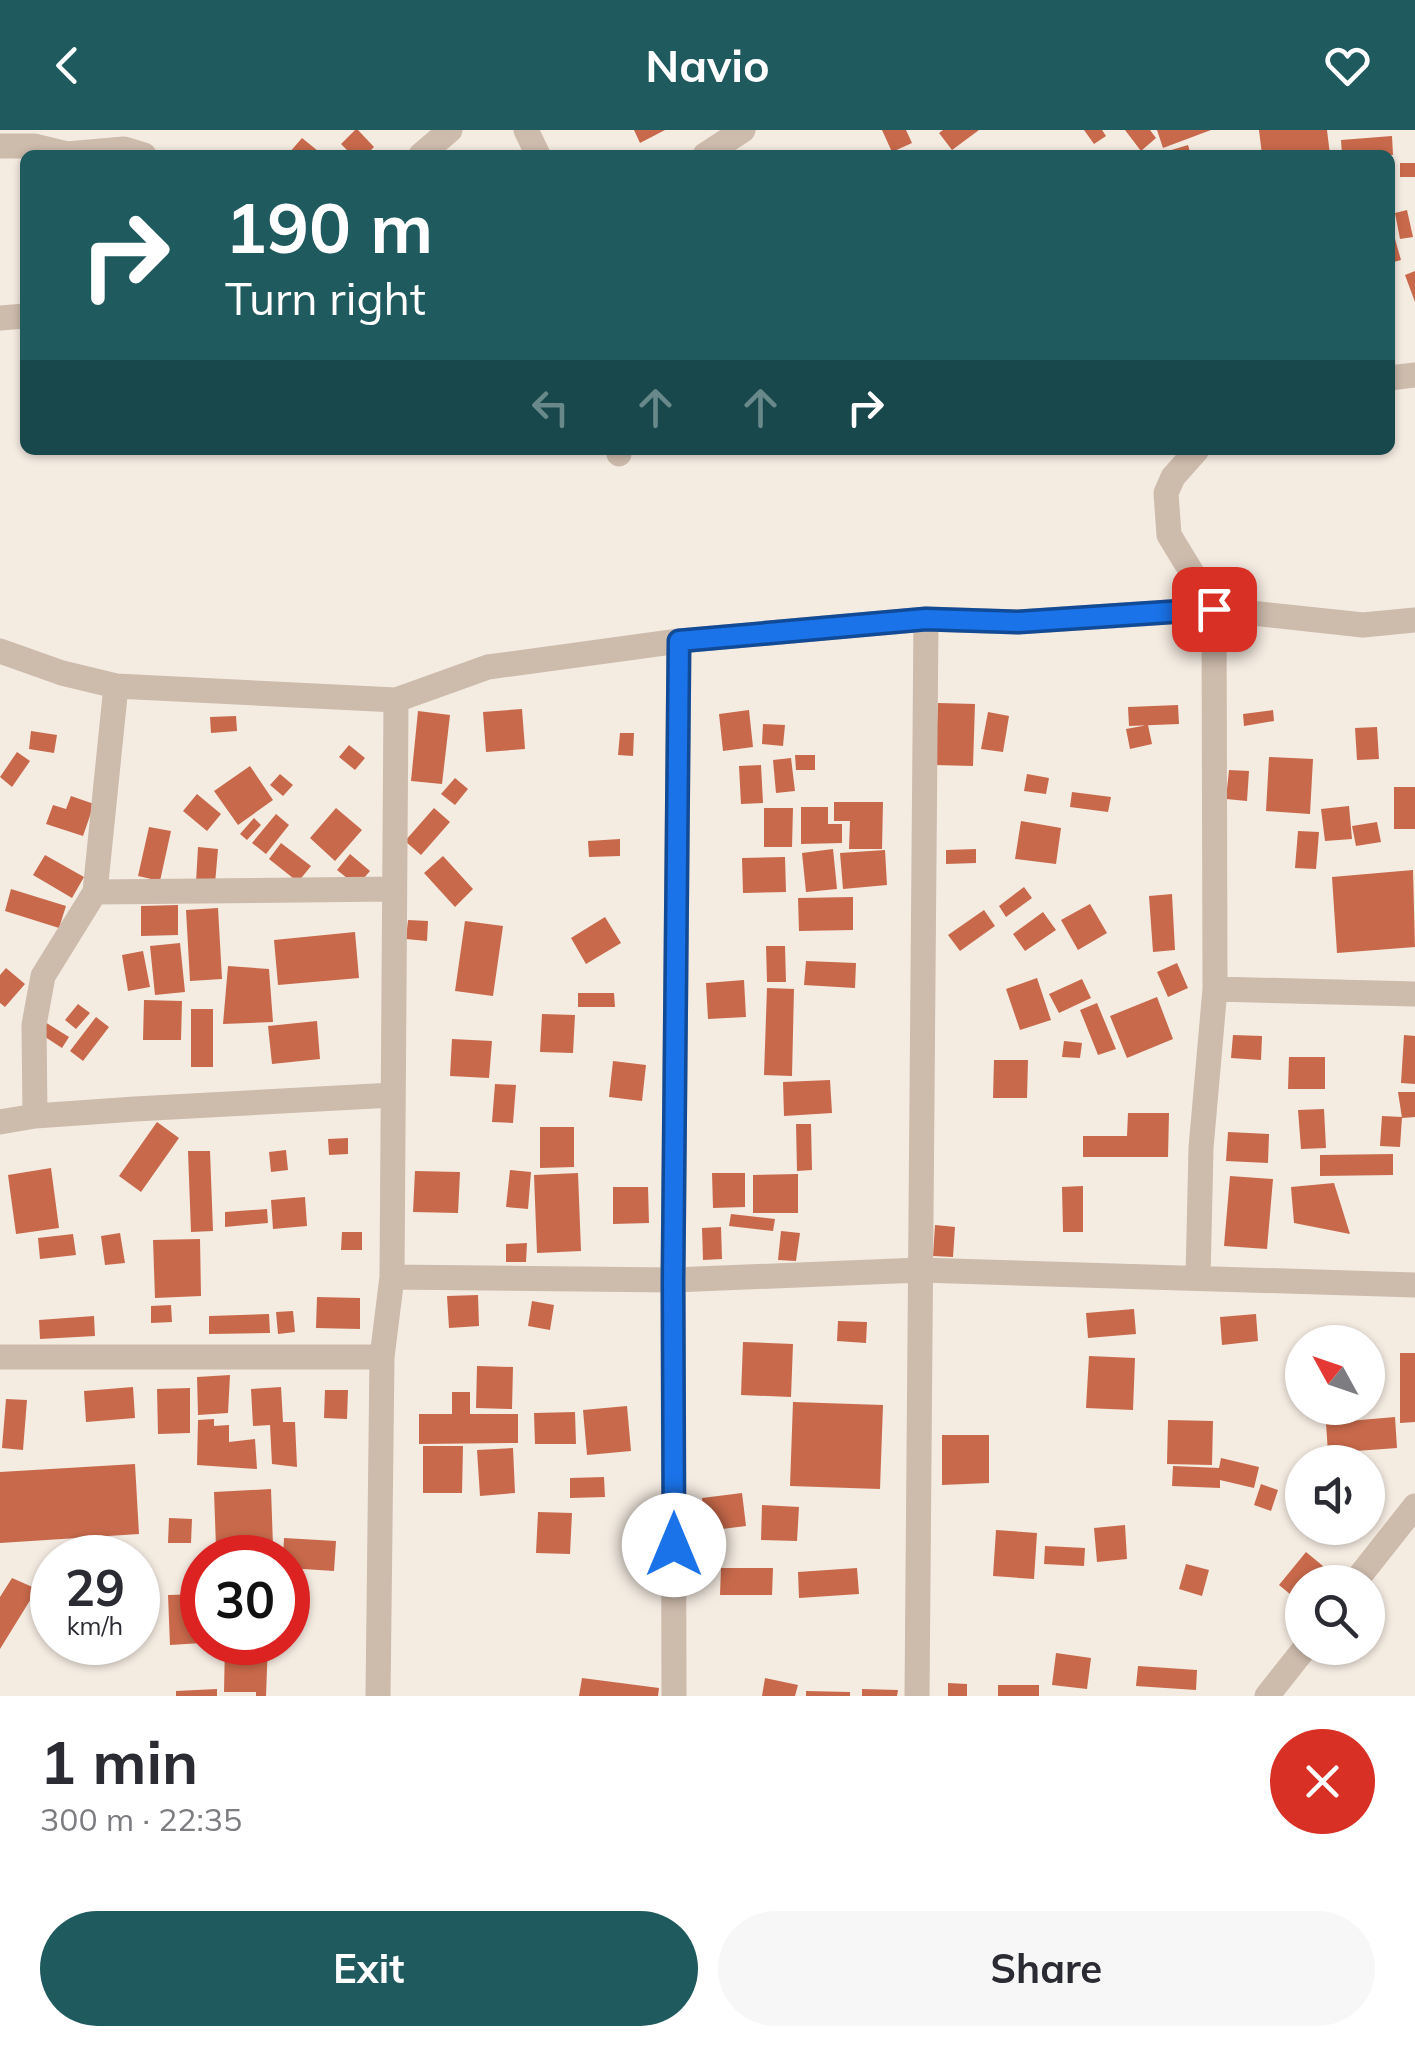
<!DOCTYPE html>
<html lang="en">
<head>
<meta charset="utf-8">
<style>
  :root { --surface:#fff; --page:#f7f7f7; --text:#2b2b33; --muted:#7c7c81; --accent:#1f5a5e }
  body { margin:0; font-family:Mulish,sans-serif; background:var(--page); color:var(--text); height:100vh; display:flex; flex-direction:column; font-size:38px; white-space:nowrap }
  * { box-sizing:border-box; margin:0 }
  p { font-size:32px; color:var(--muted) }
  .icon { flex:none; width:55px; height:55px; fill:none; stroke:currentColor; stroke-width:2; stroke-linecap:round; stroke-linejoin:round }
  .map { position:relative; height:1566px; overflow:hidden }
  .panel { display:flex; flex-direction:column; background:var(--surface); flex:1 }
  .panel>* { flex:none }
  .banner { position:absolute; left:20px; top:20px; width:1375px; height:305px; border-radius:15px; box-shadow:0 2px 8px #0004; background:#1f5a5e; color:#fff; overflow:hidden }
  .needle { width:65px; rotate:310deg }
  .tools { position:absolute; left:1285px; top:1195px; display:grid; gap:20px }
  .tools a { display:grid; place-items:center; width:100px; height:100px; border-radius:50%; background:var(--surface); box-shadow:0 2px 8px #0004; font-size:50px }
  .speed { position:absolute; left:30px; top:1405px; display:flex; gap:20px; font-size:50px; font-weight:700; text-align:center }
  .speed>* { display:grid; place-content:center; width:130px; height:130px; border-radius:50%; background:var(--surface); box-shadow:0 2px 8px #0004; line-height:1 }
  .speed small { font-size:25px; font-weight:400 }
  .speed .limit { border:15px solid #d22; background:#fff; color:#111 }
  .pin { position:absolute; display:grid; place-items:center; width:85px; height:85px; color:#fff; margin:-42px; border-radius:20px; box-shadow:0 5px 15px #0006 }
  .me { position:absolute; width:110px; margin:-55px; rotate:0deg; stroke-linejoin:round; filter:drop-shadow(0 0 8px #0008) }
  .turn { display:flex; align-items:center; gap:35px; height:210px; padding:0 40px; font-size:45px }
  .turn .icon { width:130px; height:130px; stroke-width:2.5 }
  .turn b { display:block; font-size:70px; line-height:85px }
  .lanes { display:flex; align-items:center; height:95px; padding:0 40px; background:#0003; justify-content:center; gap:50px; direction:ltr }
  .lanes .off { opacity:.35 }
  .round { display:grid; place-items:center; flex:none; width:105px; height:105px; border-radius:52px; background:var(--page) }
  .overview { display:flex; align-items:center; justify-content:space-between; height:170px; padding:0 40px }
  h1 { font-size:60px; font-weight:700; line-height:75px }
  .button { display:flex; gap:20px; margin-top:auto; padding:20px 40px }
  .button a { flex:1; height:115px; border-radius:60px; background:var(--accent); color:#fff; font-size:40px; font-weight:700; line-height:115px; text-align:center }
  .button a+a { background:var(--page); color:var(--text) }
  header { display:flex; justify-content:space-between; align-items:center; height:130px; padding:0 40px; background:var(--accent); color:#fff; font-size:45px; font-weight:700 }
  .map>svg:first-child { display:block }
</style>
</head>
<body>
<header><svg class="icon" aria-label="back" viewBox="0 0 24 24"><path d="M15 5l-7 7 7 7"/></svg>Navio<svg class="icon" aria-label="heart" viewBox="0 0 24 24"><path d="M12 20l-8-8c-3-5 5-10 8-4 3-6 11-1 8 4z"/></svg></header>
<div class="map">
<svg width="1415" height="1566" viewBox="0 0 1415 1566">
  <rect width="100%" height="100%" fill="#f4ebe1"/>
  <path fill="#c8694b" d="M 355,0 L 358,0 L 374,17 L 366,25 L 352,25 L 341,14 Z
    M 634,0 L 665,0 L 640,13 Z
    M 882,0 L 906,0 L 912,13 L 892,22 Z
    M 943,0 L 979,0 L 952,20 L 939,3 Z
    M 1084,0 L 1102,0 L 1106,6 L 1094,14 Z
    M 1125,0 L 1150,0 L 1156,8 L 1141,21 Z
    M 1157,0 L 1211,0 L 1163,18 Z
    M 1259,0 L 1327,0 L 1330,25 L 1262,25 Z
    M 1392,6 L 1393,25 L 1342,25 L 1341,10 Z
    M 302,8 L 323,25 L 292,25 L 289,23 Z
    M 1188,15 L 1191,25 L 1158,25 L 1158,24 Z
    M 1400,33 L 1415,33 L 1415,47 L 1400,47 Z
    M 1407,80 L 1413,107 L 1400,109 L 1395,83 Z
    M 1393,102 L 1401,130 L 1390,133 L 1390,103 Z
    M 1415,141 L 1415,172 L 1405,145 Z
    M 938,573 L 975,574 L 973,636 L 935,635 Z
    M 1178,575 L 1179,594 L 1129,596 L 1128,577 Z
    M 522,579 L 525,619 L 486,622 L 483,582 Z
    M 749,580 L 753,617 L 723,621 L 719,584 Z
    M 1273,580 L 1274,591 L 1244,596 L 1243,584 Z
    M 418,581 L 450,585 L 442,654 L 411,651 Z
    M 988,582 L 1009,586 L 1003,622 L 981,619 Z
    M 236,586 L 237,601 L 211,603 L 210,587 Z
    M 763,594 L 785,595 L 783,616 L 762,614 Z
    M 1148,595 L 1152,614 L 1130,619 L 1126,599 Z
    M 1377,597 L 1379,629 L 1357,630 L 1355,598 Z
    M 31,601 L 57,605 L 54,623 L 29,619 Z
    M 620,603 L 634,603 L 633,626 L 618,625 Z
    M 349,615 L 365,628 L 355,640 L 339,627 Z
    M 17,622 L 30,631 L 12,657 L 0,647 Z
    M 795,625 L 815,625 L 815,640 L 796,640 Z
    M 1269,627 L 1313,629 L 1310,684 L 1266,681 Z
    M 791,628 L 795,661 L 776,663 L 773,630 Z
    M 761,635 L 763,673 L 741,674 L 739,636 Z
    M 250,636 L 273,670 L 238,695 L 214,661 Z
    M 1229,640 L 1249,641 L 1247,671 L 1226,669 Z
    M 280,644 L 293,655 L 283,666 L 270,655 Z
    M 1027,644 L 1049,648 L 1046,664 L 1024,661 Z
    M 455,648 L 468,659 L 455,675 L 441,664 Z
    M 1394,657 L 1415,657 L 1415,699 L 1394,699 Z
    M 1072,662 L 1111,667 L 1108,682 L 1070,677 Z
    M 197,664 L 221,684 L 207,701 L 183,681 Z
    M 71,666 L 94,674 L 83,706 L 46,694 L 53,675 L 66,679 Z
    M 834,672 L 883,672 L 882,719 L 849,719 L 850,691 L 834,691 Z
    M 1349,676 L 1352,709 L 1325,711 L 1321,679 Z
    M 801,677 L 828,677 L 828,694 L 842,694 L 842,713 L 801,714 Z
    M 336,678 L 362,700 L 335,731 L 310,708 Z
    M 434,678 L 450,692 L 421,725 L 405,711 Z
    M 764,678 L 793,678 L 792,717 L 764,717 Z
    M 276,684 L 289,695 L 266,724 L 252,713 Z
    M 254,688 L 261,695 L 247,710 L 240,704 Z
    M 1021,691 L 1061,698 L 1056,734 L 1015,729 Z
    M 1377,692 L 1381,712 L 1356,716 L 1352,696 Z
    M 149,697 L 171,701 L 160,751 L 138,746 Z
    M 1298,701 L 1319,702 L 1316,739 L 1295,738 Z
    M 620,709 L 620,726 L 589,727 L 588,711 Z
    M 281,713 L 311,736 L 298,752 L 269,729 Z
    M 198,717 L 218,719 L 215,754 L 196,752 Z
    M 833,719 L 837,759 L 806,762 L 802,723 Z
    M 976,719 L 976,733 L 946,734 L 946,720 Z
    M 885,720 L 887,755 L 843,759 L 840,723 Z
    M 350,724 L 370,741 L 357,756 L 337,740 Z
    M 45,725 L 84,747 L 72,768 L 33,745 Z
    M 443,726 L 473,759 L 455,777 L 424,743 Z
    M 785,727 L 786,762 L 743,763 L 742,728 Z
    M 1413,740 L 1415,817 L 1337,823 L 1332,747 Z
    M 1024,757 L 1032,768 L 1006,787 L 999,776 Z
    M 11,759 L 66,776 L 59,798 L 5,781 Z
    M 1172,764 L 1175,820 L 1153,822 L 1149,766 Z
    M 853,767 L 853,800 L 799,801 L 798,768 Z
    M 1090,774 L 1107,803 L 1078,820 L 1061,790 Z
    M 178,775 L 178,805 L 141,806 L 141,776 Z
    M 218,778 L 222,849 L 190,851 L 186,780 Z
    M 984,780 L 995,796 L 960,821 L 948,805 Z
    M 1043,782 L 1056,800 L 1025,821 L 1013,804 Z
    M 605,787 L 621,813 L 586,834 L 571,808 Z
    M 408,790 L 428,791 L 427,811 L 406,809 Z
    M 465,791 L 503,796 L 493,866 L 455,861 Z
    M 355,802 L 359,848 L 278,855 L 274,810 Z
    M 180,813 L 185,862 L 155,865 L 150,816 Z
    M 766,816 L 785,816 L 786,852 L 767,852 Z
    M 143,821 L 150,857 L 128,861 L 122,825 Z
    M 806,831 L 856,833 L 855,858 L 804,855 Z
    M 1177,833 L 1188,858 L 1168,867 L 1157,842 Z
    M 228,836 L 269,839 L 273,892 L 223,894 Z
    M 6,838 L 25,854 L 5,877 L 0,873 L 0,845 Z
    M 1037,848 L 1051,890 L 1020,900 L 1006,859 Z
    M 1082,849 L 1091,868 L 1059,883 L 1049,864 Z
    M 744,850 L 746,887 L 708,889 L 706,853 Z
    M 767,858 L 794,859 L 792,946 L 764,945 Z
    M 578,863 L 614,863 L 615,877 L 578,877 Z
    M 1157,867 L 1173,909 L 1127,928 L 1110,886 Z
    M 144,870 L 182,871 L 181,910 L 143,910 Z
    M 1097,873 L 1116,919 L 1098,925 L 1080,880 Z
    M 78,874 L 90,883 L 76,899 L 65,890 Z
    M 191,879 L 213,879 L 213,937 L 191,937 Z
    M 542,884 L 575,885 L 573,923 L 540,922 Z
    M 96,887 L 109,897 L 83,931 L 70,921 Z
    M 317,891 L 320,929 L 272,934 L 268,896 Z
    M 45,892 L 69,907 L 62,918 L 39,903 Z
    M 1233,905 L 1262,906 L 1261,930 L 1231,928 Z
    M 1404,905 L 1415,906 L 1415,954 L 1401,953 Z
    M 452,909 L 492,911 L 489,948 L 450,946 Z
    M 1064,911 L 1082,913 L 1080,928 L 1062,927 Z
    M 1289,927 L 1325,927 L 1325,959 L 1288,959 Z
    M 994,930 L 1028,930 L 1027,968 L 993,968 Z
    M 613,931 L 646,935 L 642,971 L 609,967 Z
    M 830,950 L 832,983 L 784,986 L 783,952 Z
    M 495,954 L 516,955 L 513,993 L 492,992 Z
    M 1398,962 L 1415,962 L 1415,987 L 1402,988 Z
    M 1324,979 L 1326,1018 L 1301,1019 L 1298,980 Z
    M 1128,983 L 1169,983 L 1168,1027 L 1083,1027 L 1083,1006 L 1127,1006 Z
    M 1382,986 L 1402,987 L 1400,1017 L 1380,1016 Z
    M 157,992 L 179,1008 L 141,1062 L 119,1046 Z
    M 796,994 L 811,994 L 812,1040 L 797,1041 Z
    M 540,997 L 574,997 L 574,1037 L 540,1038 Z
    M 1228,1002 L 1269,1004 L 1268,1033 L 1226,1031 Z
    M 348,1008 L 348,1024 L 329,1025 L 328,1009 Z
    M 286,1020 L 288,1040 L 271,1042 L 269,1022 Z
    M 188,1021 L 210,1021 L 213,1101 L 191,1102 Z
    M 1393,1024 L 1393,1045 L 1320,1046 L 1320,1025 Z
    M 51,1038 L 59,1098 L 16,1104 L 8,1045 Z
    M 510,1040 L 531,1042 L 528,1079 L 506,1077 Z
    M 415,1041 L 460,1042 L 458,1083 L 413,1082 Z
    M 578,1043 L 581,1121 L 537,1123 L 534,1045 Z
    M 712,1043 L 745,1043 L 745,1077 L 713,1078 Z
    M 798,1044 L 798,1083 L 753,1083 L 753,1045 Z
    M 1230,1046 L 1273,1049 L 1267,1119 L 1224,1116 Z
    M 1334,1053 L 1350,1104 L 1294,1093 L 1291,1057 Z
    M 1083,1056 L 1083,1102 L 1063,1102 L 1062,1057 Z
    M 613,1057 L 648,1057 L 649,1093 L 613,1094 Z
    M 305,1067 L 307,1096 L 273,1099 L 271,1070 Z
    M 267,1079 L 268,1093 L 225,1097 L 225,1082 Z
    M 731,1084 L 775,1089 L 773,1101 L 729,1096 Z
    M 935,1095 L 955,1097 L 953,1127 L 933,1126 Z
    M 721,1097 L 722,1129 L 703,1130 L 702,1098 Z
    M 781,1101 L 800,1103 L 796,1131 L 778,1130 Z
    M 342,1102 L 362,1102 L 362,1120 L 341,1120 Z
    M 120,1103 L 125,1133 L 105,1135 L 101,1106 Z
    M 73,1104 L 76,1125 L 40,1129 L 38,1108 Z
    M 200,1109 L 201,1166 L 155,1168 L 153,1110 Z
    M 527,1113 L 526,1132 L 506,1132 L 506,1114 Z
    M 478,1165 L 479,1196 L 449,1198 L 447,1166 Z
    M 317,1167 L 360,1168 L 360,1199 L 316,1198 Z
    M 532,1171 L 554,1175 L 550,1200 L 528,1196 Z
    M 171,1175 L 172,1192 L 151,1193 L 151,1176 Z
    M 1134,1179 L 1136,1204 L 1088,1208 L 1086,1183 Z
    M 293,1181 L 295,1202 L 278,1204 L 276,1182 Z
    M 269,1184 L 270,1203 L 209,1204 L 209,1186 Z
    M 1256,1184 L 1258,1211 L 1222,1215 L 1220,1187 Z
    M 94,1186 L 95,1206 L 40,1209 L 39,1190 Z
    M 838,1191 L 867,1192 L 866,1213 L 837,1211 Z
    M 743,1212 L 793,1214 L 791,1267 L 741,1265 Z
    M 1400,1223 L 1415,1223 L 1415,1292 L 1400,1293 Z
    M 1089,1226 L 1135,1228 L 1133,1280 L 1086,1278 Z
    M 477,1236 L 513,1237 L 512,1279 L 476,1278 Z
    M 230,1245 L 228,1283 L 198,1285 L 197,1247 Z
    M 133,1257 L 135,1288 L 86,1292 L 84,1261 Z
    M 281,1257 L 283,1292 L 295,1292 L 297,1337 L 272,1334 L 270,1295 L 253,1296 L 251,1259 Z
    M 190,1258 L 190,1303 L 158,1304 L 157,1259 Z
    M 325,1260 L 348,1260 L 347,1289 L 324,1288 Z
    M 452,1262 L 470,1262 L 470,1284 L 518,1284 L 518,1313 L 419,1314 L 419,1284 L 452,1284 Z
    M 6,1269 L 27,1270 L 23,1320 L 2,1318 Z
    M 793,1272 L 883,1275 L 880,1359 L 790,1356 Z
    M 627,1276 L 631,1321 L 587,1325 L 583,1280 Z
    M 575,1282 L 576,1314 L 535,1314 L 534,1283 Z
    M 1395,1287 L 1397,1318 L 1328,1323 L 1326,1293 Z
    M 214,1289 L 214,1296 L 229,1295 L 229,1312 L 255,1309 L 257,1339 L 197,1335 L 198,1290 Z
    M 1168,1290 L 1213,1291 L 1212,1335 L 1167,1334 Z
    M 942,1305 L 989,1305 L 989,1353 L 942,1355 Z
    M 423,1316 L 463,1316 L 462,1363 L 423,1363 Z
    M 513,1318 L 515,1363 L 480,1366 L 477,1320 Z
    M 1221,1328 L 1259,1337 L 1254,1358 L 1220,1350 L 1220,1358 L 1172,1356 L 1173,1336 L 1219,1338 Z
    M 135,1334 L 139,1404 L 0,1413 L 0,1342 Z
    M 604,1347 L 605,1367 L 570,1368 L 570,1348 Z
    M 1261,1354 L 1278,1360 L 1271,1381 L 1254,1375 Z
    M 271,1359 L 273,1416 L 216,1417 L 214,1362 Z
    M 742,1363 L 746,1396 L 706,1401 L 702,1368 Z
    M 762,1375 L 799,1377 L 797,1411 L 761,1410 Z
    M 538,1382 L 572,1383 L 570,1424 L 536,1423 Z
    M 169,1388 L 192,1389 L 191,1413 L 168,1413 Z
    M 1125,1395 L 1127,1429 L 1097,1432 L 1094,1398 Z
    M 996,1400 L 1037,1403 L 1034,1449 L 993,1446 Z
    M 284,1408 L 336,1411 L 334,1441 L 288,1438 L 288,1428 L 283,1428 Z
    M 1045,1416 L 1085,1418 L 1084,1436 L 1044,1434 Z
    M 1306,1422 L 1323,1436 L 1310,1452 L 1302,1452 L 1302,1461 L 1296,1469 L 1279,1455 Z
    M 1186,1434 L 1209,1440 L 1202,1466 L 1179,1459 Z
    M 721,1438 L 773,1438 L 772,1465 L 720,1465 Z
    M 857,1438 L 859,1464 L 799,1468 L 798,1442 Z
    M 12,1448 L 37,1459 L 0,1519 L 0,1467 Z
    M 202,1464 L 202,1513 L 170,1515 L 168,1465 Z
    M 225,1512 L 268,1512 L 266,1566 L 256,1566 L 256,1562 L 224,1562 Z
    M 1056,1523 L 1091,1528 L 1087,1559 L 1052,1555 Z
    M 1138,1536 L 1197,1540 L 1196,1560 L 1136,1556 Z
    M 582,1548 L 659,1558 L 658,1566 L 579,1566 Z
    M 765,1548 L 798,1555 L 795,1566 L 762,1566 Z
    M 948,1553 L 967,1554 L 967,1566 L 948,1566 Z
    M 998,1555 L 1039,1555 L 1039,1566 L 998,1566 Z
    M 217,1559 L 217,1566 L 176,1566 L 176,1561 Z
    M 862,1559 L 898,1560 L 897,1566 L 862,1566 Z
    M 806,1561 L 850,1562 L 850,1566 L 806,1566 Z"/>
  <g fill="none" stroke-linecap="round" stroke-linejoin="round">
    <path stroke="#cdbbac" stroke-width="25" d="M 526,0 L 538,25
      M 0,16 L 34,16 L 67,24 L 124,19 L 144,25
      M 421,25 L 450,0
      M 705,25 L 743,0
      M 0,188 L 25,186
      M 1390,248 L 1415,245
      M 1197,320 L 1173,347 L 1166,363 L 1169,405 L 1214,479 L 1215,859 L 1201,1018 L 1198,1148
      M 619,324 L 619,320
      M 0,521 L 62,543 L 116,556 L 396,570 L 488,537 L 679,511 L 926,489 L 1019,492 L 1214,479 L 1363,495 L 1415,490
      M 116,556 L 95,762 L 394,759
      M 1215,859 L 1415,864
      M 35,986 L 34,895 L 43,846 L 95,762
      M 0,992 L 35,986 L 135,979 L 393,965
      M 392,1147 L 396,570
      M 0,1227 L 382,1227
      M 1355,1452 L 1415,1376
      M 378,1566 L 382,1227 L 392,1147 L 673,1150 L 920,1140 L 1415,1155
      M 674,1566 L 673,1150 L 679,511
      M 917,1566 L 926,489
      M 1267,1566 L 1305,1518"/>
  </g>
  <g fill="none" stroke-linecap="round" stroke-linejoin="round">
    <defs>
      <path id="route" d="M 674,1415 L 673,1150 L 679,511 L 926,489 L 1018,492 L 1214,479"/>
    </defs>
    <use href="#route" stroke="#114b97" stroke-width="25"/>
    <use href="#route" stroke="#1a73e8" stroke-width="18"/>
  </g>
</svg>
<div class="tools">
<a><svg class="needle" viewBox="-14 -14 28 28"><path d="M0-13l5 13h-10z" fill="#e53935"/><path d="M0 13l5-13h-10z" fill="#7c7c81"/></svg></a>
<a><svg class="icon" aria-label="sound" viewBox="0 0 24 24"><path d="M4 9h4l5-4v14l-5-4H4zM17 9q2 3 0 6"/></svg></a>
<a><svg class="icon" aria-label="search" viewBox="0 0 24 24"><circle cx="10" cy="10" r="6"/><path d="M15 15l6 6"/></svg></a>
</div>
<div class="speed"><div>29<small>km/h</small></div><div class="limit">30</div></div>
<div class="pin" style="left:1214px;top:479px;background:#d93025"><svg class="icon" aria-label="arrive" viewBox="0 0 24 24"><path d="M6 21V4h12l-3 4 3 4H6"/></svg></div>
<svg class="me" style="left:674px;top:1415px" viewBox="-20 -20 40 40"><circle r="19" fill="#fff"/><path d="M0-13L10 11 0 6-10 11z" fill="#1a73e8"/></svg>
<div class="banner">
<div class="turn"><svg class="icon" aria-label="right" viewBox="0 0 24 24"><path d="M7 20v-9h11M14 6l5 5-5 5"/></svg><div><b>190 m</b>Turn right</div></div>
<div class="lanes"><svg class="icon off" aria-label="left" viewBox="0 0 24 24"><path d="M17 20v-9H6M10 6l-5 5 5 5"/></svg><svg class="icon off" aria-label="ahead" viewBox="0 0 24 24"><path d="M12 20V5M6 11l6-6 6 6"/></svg><svg class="icon off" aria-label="ahead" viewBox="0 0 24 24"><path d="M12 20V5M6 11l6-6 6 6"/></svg><svg class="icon" aria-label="right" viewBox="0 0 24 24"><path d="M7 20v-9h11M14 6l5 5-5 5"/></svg></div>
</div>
</div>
<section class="panel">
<div class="overview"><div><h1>1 min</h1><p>300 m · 22:35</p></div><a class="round" style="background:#d93025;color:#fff"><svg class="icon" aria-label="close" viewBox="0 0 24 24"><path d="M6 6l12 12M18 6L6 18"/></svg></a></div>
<div class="button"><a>Exit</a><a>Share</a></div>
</section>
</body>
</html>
